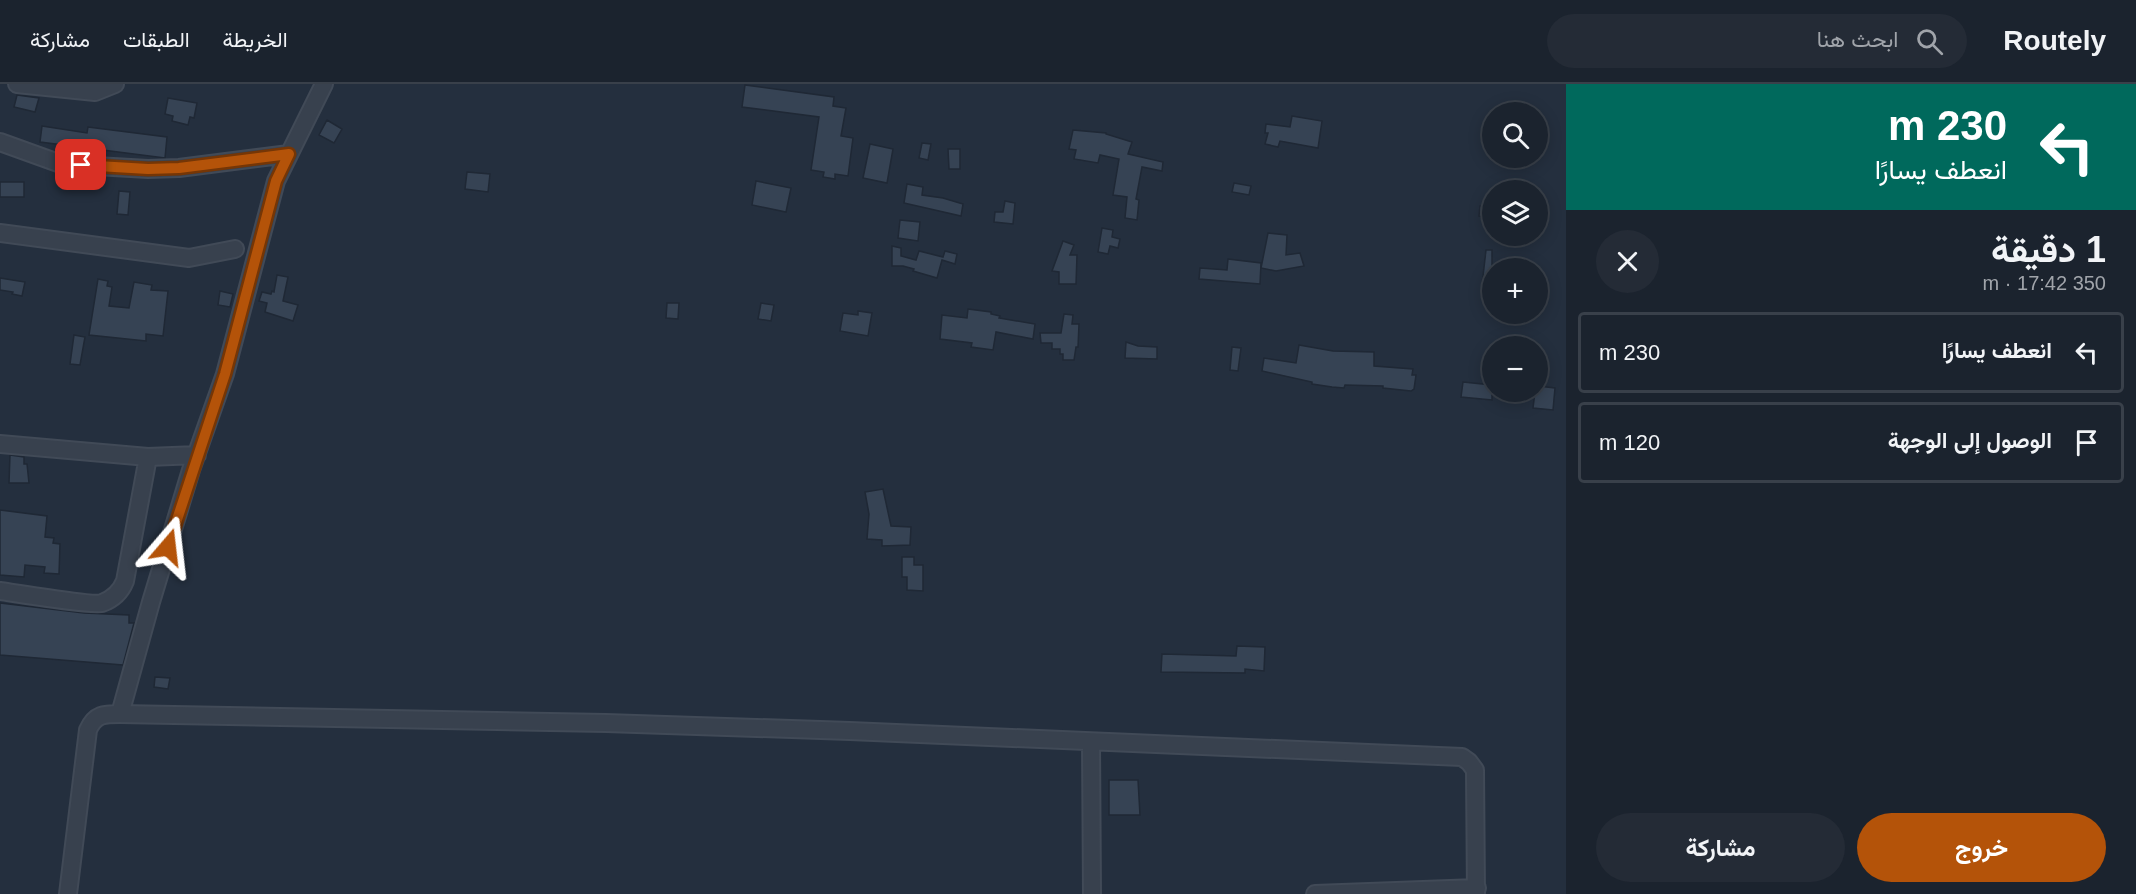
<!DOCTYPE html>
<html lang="ar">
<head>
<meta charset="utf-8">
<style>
  :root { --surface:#1b232e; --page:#242b36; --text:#f1f3f6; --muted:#a0a4aa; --line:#39404a; --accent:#b45309 }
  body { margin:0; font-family:Arial,Vazirmatn,sans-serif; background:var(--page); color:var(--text); direction:rtl; height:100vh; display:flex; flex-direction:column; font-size:22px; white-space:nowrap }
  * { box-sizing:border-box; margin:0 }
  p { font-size:20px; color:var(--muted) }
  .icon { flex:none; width:33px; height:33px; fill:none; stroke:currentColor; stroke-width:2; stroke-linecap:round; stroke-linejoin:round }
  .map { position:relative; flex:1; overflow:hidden; direction:ltr }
  .sheet { display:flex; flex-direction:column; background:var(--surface); width:570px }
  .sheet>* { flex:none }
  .guide { background:#00695c; color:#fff; overflow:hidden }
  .tools { position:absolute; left:1482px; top:18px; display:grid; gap:12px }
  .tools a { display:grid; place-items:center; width:66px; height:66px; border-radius:50%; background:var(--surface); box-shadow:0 3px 15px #0003,0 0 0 2px var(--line); font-size:30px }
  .pin { position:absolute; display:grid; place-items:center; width:51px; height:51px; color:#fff; margin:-26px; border-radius:12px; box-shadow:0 3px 9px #0006 }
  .me { position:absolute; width:66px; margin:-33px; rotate:17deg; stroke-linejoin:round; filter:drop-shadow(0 0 4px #0008) }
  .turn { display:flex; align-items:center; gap:21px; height:126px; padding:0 30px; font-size:27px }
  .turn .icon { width:78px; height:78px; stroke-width:2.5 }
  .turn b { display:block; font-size:42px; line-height:51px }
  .round { display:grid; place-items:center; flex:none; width:63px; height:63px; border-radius:32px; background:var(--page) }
  .headline { display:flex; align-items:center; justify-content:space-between; height:102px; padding:0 30px }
  h1 { font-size:36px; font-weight:700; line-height:45px }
  .cta { display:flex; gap:12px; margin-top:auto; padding:12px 30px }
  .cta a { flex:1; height:69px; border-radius:36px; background:var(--accent); color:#fff; font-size:24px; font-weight:700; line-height:69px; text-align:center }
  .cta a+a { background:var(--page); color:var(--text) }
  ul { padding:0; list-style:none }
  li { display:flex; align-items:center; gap:18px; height:81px; margin:0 12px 9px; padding:0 18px; border:3px solid var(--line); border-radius:6px }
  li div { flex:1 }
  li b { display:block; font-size:22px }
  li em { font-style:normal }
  header { display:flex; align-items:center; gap:36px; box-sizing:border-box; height:84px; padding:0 30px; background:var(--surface); border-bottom:2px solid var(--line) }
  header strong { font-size:28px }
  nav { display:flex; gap:33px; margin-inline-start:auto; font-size:21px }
  .search { width:420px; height:54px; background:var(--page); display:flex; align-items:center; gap:15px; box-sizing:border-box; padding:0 21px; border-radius:33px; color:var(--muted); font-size:22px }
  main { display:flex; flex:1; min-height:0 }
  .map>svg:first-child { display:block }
</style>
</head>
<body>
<header>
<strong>Routely</strong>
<div class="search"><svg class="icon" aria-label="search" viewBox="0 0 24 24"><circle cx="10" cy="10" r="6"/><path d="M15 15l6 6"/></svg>ابحث هنا</div>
<nav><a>الخريطة</a><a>الطبقات</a><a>مشاركة</a></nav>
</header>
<main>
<section class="sheet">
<div class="guide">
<div class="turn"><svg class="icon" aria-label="left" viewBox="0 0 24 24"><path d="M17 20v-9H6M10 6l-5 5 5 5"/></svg><div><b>230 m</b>انعطف يسارًا</div></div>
</div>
<div class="headline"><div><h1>1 دقيقة</h1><p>350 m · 17:42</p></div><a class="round"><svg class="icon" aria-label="close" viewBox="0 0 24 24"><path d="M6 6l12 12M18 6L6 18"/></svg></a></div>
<ul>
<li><svg class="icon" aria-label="left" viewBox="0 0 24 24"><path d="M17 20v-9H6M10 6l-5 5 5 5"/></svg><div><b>انعطف يسارًا</b></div><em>230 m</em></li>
<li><svg class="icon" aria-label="arrive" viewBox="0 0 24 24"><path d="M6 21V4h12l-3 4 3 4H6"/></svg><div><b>الوصول إلى الوجهة</b></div><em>120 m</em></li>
</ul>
<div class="cta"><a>خروج</a><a>مشاركة</a></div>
</section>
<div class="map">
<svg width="1566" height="810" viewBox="0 0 1566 810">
  <rect width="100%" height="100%" fill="#242f3e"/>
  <path fill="#364354" stroke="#1f2835" stroke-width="1.5" d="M 745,1 L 834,13 L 833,22 L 846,24 L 841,52 L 853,54 L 848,92 L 835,90 L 835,95 L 823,93 L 824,88 L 811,86 L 819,33 L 742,23 Z
    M 17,11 L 39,14 L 35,28 L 14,23 Z
    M 168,14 L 197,19 L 194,34 L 190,33 L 188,41 L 172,37 L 173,32 L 165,30 Z
    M 1292,32 L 1322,37 L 1318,64 L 1280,57 L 1278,63 L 1265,60 L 1268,49 L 1265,49 L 1266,40 L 1290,43 Z
    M 327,36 L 342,45 L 334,59 L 319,51 Z
    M 42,42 L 87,49 L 88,43 L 167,53 L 165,74 L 40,58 Z
    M 1073,46 L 1106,49 L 1106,50 L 1132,58 L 1128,70 L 1163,78 L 1162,87 L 1142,83 L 1136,115 L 1139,116 L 1137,136 L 1125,134 L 1127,113 L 1113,111 L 1119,75 L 1100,71 L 1098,79 L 1074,75 L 1076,66 L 1069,65 Z
    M 922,59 L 931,60 L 928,76 L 919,74 Z
    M 870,60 L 893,65 L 887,99 L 863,94 Z
    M 948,65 L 960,65 L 960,85 L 949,85 Z
    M 467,88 L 490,90 L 488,108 L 465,105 Z
    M 756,97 L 791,104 L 786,128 L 752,121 Z
    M 0,98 L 24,98 L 24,113 L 0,113 Z
    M 1234,99 L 1251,102 L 1249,111 L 1232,108 Z
    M 907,100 L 923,103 L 922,111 L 943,114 L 963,120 L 961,132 L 904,119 Z
    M 119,107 L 130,108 L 128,131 L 117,130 Z
    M 1005,117 L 1015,119 L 1013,140 L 994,138 L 995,128 L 1003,128 Z
    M 1480,122 L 1492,124 L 1492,134 L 1479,132 Z
    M 900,136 L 920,138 L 918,157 L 898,154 Z
    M 1102,144 L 1113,146 L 1112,153 L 1120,155 L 1118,164 L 1110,162 L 1108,170 L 1098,168 Z
    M 1268,149 L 1287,151 L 1286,171 L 1300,169 L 1304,182 L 1276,187 L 1261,184 Z
    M 1063,157 L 1074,161 L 1070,171 L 1077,171 L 1076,200 L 1059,200 L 1059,188 L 1052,187 Z
    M 892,162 L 901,164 L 901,172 L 916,176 L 919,167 L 943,173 L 945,167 L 957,170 L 955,180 L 942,176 L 937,194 L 913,187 L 914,185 L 903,182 L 892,182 Z
    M 1486,166 L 1492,166 L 1492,203 L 1482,201 Z
    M 1228,175 L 1261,179 L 1260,200 L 1199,195 L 1200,184 L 1227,186 Z
    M 277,191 L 288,193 L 283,217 L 298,221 L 293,237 L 265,228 L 267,219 L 259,217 L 262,208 L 271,210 L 272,207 L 274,208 Z
    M 0,194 L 25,198 L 22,212 L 12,210 L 13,208 L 0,206 Z
    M 98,195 L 108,197 L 107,202 L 112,203 L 109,222 L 129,224 L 134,198 L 152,201 L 151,206 L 168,207 L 163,252 L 146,250 L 146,257 L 89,251 Z
    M 220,207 L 233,210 L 230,223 L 218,221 Z
    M 667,219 L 679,219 L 678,235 L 666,234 Z
    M 761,219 L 774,221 L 771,237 L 758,235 Z
    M 968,225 L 991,228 L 991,230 L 1000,232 L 999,234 L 1035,240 L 1033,255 L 996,248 L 993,266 L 971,263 L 972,259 L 940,255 L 942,231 L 967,234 Z
    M 858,227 L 872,229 L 868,252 L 840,247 L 843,229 L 858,231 Z
    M 1064,230 L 1073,231 L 1072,240 L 1079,240 L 1078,263 L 1076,263 L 1074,276 L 1063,276 L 1063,270 L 1060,270 L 1060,265 L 1052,265 L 1052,259 L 1041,259 L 1040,249 L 1061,249 Z
    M 74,251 L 85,253 L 80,281 L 70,280 Z
    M 1126,258 L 1138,262 L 1157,263 L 1157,275 L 1125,274 Z
    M 1299,261 L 1333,267 L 1374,268 L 1374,282 L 1413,285 L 1412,291 L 1416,291 L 1414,305 L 1411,307 L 1383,304 L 1383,302 L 1345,301 L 1344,304 L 1332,303 L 1312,300 L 1312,298 L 1262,287 L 1264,274 L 1296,279 Z
    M 1232,263 L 1241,264 L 1238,287 L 1230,286 Z
    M 1463,298 L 1492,301 L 1492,316 L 1461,313 Z
    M 1538,302 L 1555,304 L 1553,326 L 1533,324 L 1535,308 L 1538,308 Z
    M 10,371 L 24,373 L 24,380 L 27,380 L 29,399 L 9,399 Z
    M 883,405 L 891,442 L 911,443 L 910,461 L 882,462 L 882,456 L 867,455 L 869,430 L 865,408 Z
    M 0,426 L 47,432 L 45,453 L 54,454 L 53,459 L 60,460 L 59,490 L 44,489 L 45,483 L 25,481 L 24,493 L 0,491 Z
    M 902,473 L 914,473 L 914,481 L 923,481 L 923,507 L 907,506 L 907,493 L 902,493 Z
    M 0,519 L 84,529 L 129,531 L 129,539 L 134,539 L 123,581 L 0,571 Z
    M 1237,562 L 1265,563 L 1264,587 L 1245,585 L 1245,589 L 1161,588 L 1162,570 L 1236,572 Z
    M 155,593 L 170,594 L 168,605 L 154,603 Z
    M 1109,696 L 1138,696 L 1140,731 L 1109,731 Z"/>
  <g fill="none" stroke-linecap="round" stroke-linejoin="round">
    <defs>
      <path id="minor" d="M 17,0 L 95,8 L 115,0
        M 0,58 L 61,80 L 148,85 L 179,84 L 289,70
        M 0,149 L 189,174 L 235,165
        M 0,360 L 148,373 L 197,371
        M 0,507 C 14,509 94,522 102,519 C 113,515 121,507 125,497 L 148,373
        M 120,630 L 151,518 L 191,386 L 225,290 L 276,97 L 324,0
        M 1091,658 L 1092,810
        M 68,810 L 88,646 C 95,630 104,630 120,630 L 606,639 L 850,647 L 1462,673 L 1469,678 L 1475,686 L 1476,810
        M 1315,810 L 1477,804"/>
    </defs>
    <use href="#minor" stroke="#414a57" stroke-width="20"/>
    <use href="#minor" stroke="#38414e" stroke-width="16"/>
  </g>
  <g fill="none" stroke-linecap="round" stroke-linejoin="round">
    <defs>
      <path id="route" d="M 81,81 L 148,85 L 179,84 L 289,70 L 276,97 L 225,290 L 168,463"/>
    </defs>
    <use href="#route" stroke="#753606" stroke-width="15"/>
    <use href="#route" stroke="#b45309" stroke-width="10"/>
  </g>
</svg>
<div class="tools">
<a><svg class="icon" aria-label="search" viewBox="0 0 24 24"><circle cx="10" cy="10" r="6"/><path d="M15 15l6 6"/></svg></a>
<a><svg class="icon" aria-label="layers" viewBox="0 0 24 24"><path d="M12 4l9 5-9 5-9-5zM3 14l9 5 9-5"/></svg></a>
<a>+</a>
<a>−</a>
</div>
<div class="pin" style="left:81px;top:81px;background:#d93025"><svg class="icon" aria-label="arrive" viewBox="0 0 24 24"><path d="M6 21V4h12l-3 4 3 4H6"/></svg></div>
<svg class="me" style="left:168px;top:463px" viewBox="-20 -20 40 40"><path d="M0-17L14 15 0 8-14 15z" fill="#b45309" stroke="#fff" stroke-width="4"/></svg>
</div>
</main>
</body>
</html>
